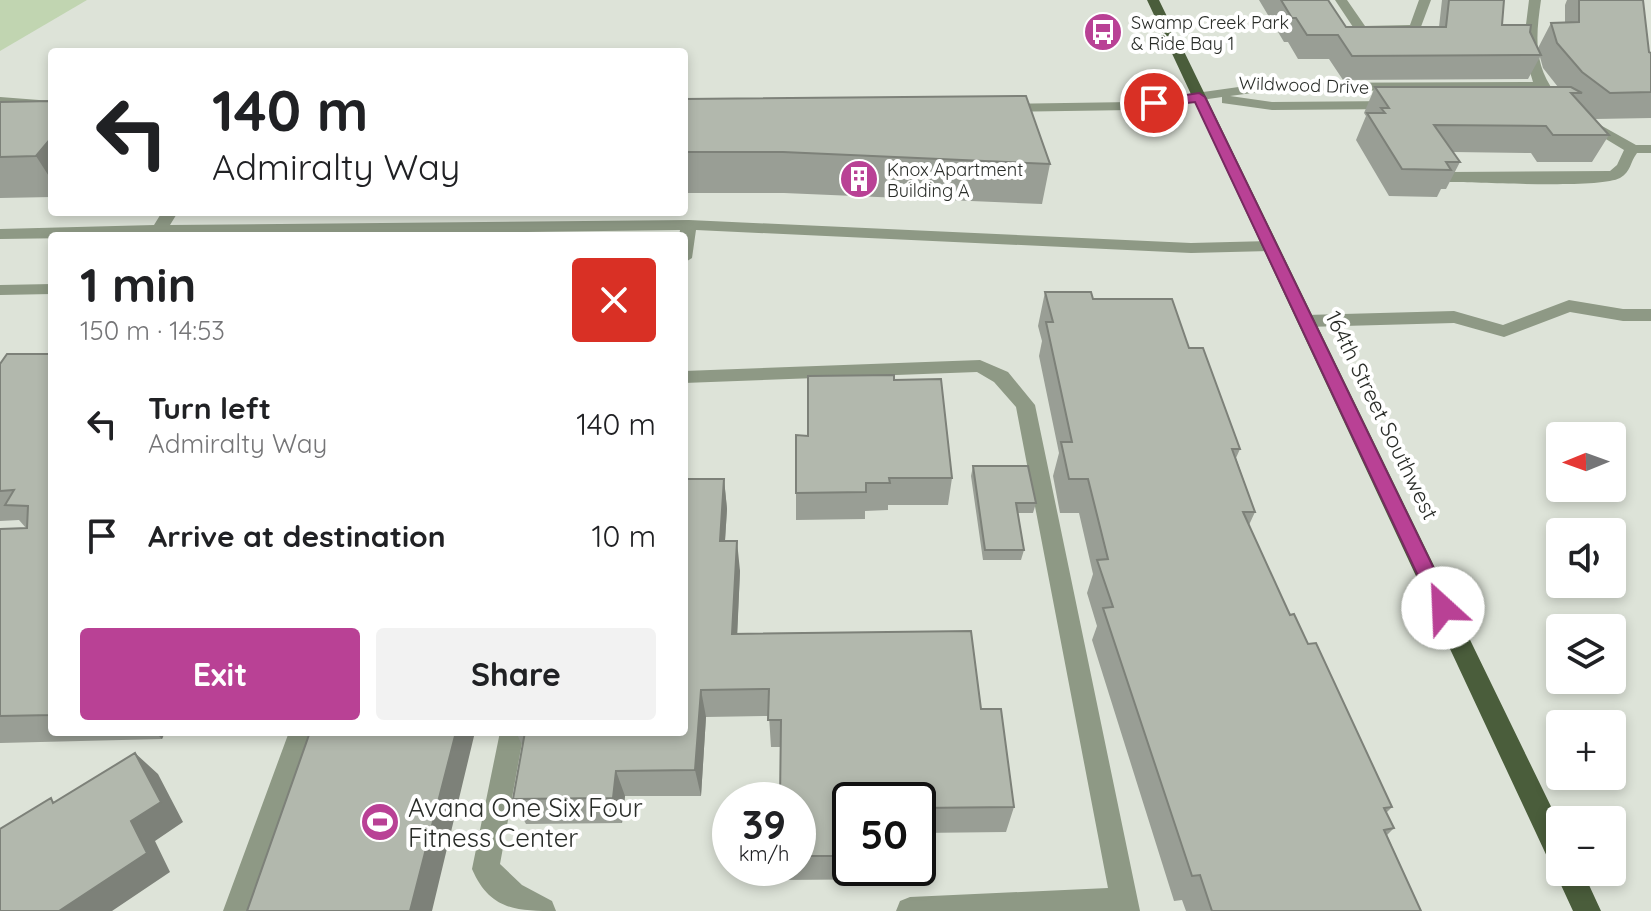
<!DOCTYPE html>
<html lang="en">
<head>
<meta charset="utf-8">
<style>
  :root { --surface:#fff; --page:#f2f2f2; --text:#202124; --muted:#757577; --accent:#b94195 }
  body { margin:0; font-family:Quicksand,sans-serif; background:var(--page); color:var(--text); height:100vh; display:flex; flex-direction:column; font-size:30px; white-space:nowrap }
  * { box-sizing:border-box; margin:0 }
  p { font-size:26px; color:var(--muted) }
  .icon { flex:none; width:44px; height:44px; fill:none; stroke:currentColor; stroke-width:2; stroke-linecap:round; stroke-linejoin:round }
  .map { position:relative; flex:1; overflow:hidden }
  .side { position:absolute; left:48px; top:232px; width:640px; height:504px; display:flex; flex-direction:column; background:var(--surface); border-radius:8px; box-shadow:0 4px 12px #0003 }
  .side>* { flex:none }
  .guide { position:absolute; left:48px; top:48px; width:640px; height:168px; border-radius:8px; box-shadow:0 4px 12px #0003; background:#fff; color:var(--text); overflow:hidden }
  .needle { width:52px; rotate:269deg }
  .controls { position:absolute; left:1546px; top:422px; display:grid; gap:16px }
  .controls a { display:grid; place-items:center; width:80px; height:80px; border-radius:8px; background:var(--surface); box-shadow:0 4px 12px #0003; font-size:40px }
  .speed { position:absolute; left:712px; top:782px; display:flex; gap:16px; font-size:40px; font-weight:700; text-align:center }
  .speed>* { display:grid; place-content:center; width:104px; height:104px; border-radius:50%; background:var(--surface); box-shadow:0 4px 12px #0003; line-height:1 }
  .speed small { font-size:20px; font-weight:400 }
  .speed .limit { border:4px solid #111; border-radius:12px; background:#fff; color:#111 }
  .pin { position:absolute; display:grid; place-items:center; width:68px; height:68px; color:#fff; margin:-34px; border:4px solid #fff; border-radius:50%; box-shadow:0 2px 8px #0007 }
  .me { position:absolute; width:88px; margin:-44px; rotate:335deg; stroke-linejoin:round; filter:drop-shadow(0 0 6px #0008) }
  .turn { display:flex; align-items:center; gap:28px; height:168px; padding:0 32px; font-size:36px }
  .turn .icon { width:104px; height:104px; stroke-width:2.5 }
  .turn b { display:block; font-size:56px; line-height:68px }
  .round { display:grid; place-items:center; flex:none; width:84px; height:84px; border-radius:8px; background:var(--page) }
  .overview { display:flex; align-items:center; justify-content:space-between; height:136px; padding:0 32px }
  h1 { font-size:48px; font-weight:700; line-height:60px }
  .cta { display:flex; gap:16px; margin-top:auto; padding:16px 32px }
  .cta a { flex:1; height:92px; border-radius:8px; background:var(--accent); color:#fff; font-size:32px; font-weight:700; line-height:92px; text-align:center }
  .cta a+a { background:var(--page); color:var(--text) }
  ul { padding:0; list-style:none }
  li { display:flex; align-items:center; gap:24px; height:112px; padding:0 32px }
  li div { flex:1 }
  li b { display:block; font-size:30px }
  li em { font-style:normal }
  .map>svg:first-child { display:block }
</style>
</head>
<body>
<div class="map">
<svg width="1651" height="911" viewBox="0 0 1651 911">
  <rect width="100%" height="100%" fill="#dde3d8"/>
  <path fill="#c1d5b1" d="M 0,0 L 87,0 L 0,51 Z"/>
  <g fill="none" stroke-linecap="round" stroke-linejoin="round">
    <path fill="#8e9985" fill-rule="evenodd" d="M 1335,0 L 1347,0 L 1365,26 L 1410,25 L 1419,0 L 1431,0 L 1419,32 L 1361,34 L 1357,33 Z
      M 1529,0 L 1541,0 C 1536,35 1533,63 1555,93 L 1548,97 L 1539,90 L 1267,91 L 1230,96 L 1272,102 L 1395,101 L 1402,105 L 1395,109 L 1272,110 L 1222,103 L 1222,97 L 1132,110 L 1003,112 L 996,108 L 1003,104 L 1132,102 L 1267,83 L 1533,82 L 1523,49 Z
      M 0,97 L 52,101 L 52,109 L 0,105 Z
      M 1586,117 L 1636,145 L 1651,145 L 1651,153 L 1637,153 C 1630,162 1631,172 1620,178 C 1599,189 1481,182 1450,182 L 1442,177 L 1450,172 L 1610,171 L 1617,165 L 1624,150 L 1581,124 L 1581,118 Z
      M 162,212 L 178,212 L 170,225 L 689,220 L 1191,243 L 1270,241 L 1278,246 L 1270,251 L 1191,253 L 696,230 L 692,258 L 684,263 L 684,236 L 679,236 L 680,230 L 0,239 L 0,229 L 154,225 Z
      M 52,284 L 52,294 L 0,295 L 0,285 Z
      M 1569,300 L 1623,309 L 1651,309 L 1651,321 L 1623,321 L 1570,312 L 1504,337 L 1454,323 L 1306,327 L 1297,321 L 1306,315 L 1454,311 L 1503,325 Z
      M 980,360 L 1008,372 L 1035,405 L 1140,911 L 896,911 L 900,901 L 910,897 L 1108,888 L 1016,407 L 994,382 L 977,372 L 684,383 L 684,371 Z
      M 289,732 L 313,732 L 251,911 L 223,911 Z
      M 500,732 L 524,732 L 500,864 L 522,885 L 552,901 L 556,911 C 518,911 490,911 472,869 Z"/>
    <path fill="#4a5d3b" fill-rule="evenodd" d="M 1147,0 L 1159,0 L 1560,825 L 1560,872 L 1583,872 L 1601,911 L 1573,911 L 1555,872 L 1558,866 L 1550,863 Z"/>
  </g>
  <path fill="#999e95" d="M 1259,0 L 1328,0 L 1346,27 L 1439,27 L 1442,0 L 1504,0 L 1502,25 L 1530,32 L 1538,48 L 1551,23 L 1565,22 L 1565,5 L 1567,0 L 1643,0 L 1649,52 L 1651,53 L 1651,118 L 1595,119 L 1609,135 L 1592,162 L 1537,162 L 1531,153 L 1453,152 L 1460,162 L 1446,189 L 1441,189 L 1437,197 L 1389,196 L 1356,140 L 1366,116 L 1364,113 L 1375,87 L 1558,87 L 1543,68 L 1540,57 L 1528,79 L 1343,80 L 1329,59 L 1298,59 L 1288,42 L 1284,42 Z
    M 684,99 L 1050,164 L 1042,204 L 784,193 L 684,193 Z
    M 52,101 L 52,197 L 0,198 L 0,102 Z
    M 1045,292 L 1093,299 L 1189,348 L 1240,449 L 1236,458 L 1255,512 L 1249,525 L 1290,615 L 1308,644 L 1392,807 L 1386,813 L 1394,828 L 1387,835 L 1421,911 L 1186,911 L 1182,900 L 1174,901 L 1092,640 L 1097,626 L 1087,593 L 1093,574 L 1079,513 L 1060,513 L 1053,476 L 1059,453 L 1039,356 L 1042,341 L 1038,326 Z
    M 52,354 L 52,732 L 165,732 L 162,739 L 0,743 L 0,529 L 26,528 L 19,520 L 0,521 L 0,364 Z
    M 894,380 L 952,478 L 948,505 L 888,505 L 888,510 L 865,511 L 865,519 L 796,520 L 796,493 L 808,436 Z
    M 973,466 L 1036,503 L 1033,513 L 1017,513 L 1024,550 L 1021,560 L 983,560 L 971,476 Z
    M 724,479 L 727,509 L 725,541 L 740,571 L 737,634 L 981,709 L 1014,807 L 1006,832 L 918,833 L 918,800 L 850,800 L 850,868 L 911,868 L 909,879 L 781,880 L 780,868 L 798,868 L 798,800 L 780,747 L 771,747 L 769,716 L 706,717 L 701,796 L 625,796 L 622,823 L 526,824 L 513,799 L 523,747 L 516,732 L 684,732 Z"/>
  <path fill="#7d8179" d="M 52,137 L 52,181 L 36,156 Z
    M 724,479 L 727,509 L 723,571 L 720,541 Z
    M 737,541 L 740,571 L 736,662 L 732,634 Z
    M 701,690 L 706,717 L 701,796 L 695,770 Z
    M 155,732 L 165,732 L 162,739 Z
    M 456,732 L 475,732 L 432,911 L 410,911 Z
    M 135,753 L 158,774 L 183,822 L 155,841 L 170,872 L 112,911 L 59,911 L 131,821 Z
    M 616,771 L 625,796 L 622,823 L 613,798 Z"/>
  <path fill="#b2b8ad" stroke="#7d8179" stroke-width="2" d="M 1281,0 L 1328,0 L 1346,27 L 1446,27 L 1449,0 L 1504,0 L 1502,25 L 1531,25 L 1530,32 L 1541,55 L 1352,56 L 1338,35 L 1307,35 L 1296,18 L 1292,18 Z
    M 1579,0 L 1643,0 L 1649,52 L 1651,53 L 1651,92 L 1610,93 L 1582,72 L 1557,43 L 1551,23 L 1579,22 Z
    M 1375,87 L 1571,87 L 1582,93 L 1571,93 L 1609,135 L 1553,135 L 1546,126 L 1434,125 L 1460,162 L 1446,162 L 1451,170 L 1402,169 L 1367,113 L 1385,113 L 1381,108 L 1389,108 Z
    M 1026,96 L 1050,164 L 783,152 L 684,152 L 684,99 Z
    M 52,101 L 52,137 L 36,156 L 0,157 L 0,102 Z
    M 1045,292 L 1091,292 L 1093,299 L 1172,299 L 1189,348 L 1203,348 L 1240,449 L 1232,449 L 1255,512 L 1243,512 L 1290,615 L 1294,614 L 1308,644 L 1316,643 L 1392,807 L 1384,808 L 1394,828 L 1384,830 L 1421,911 L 1212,911 L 1200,875 L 1192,876 L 1103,608 L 1113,607 L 1097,560 L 1108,559 L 1088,479 L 1069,479 L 1061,442 L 1072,442 L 1046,322 L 1053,322 Z
    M 7,354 L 52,354 L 52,715 L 0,716 L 0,529 L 27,528 L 28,506 L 5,505 L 14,490 L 0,491 L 0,364 Z
    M 894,375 L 894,380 L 941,379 L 952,478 L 889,478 L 890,483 L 866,483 L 866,492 L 796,493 L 796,435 L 808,436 L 808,376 Z
    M 973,466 L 1028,466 L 1036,503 L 1016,503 L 1024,550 L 985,550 Z
    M 684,479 L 724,479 L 720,541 L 737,541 L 732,634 L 971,631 L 981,709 L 1001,709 L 1014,807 L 918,808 L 918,800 L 850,800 L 850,856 L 798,856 L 798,800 L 780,800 L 781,720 L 768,720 L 769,689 L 701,690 L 695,770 L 616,771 L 613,798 L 513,799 L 525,732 L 684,732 Z
    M 310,732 L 456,732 L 410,911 L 247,911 Z
    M 135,753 L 161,802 L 131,821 L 147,853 L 59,911 L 0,911 L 0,829 L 51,798 L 53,803 Z"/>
  <path fill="#b94195" stroke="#782a61" stroke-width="2" d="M 1199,93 L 1205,97 L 1453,608 L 1450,614 L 1443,616 L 1436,614 L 1195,102 L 1154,107 L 1148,103 L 1154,100 Z"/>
  <defs>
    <symbol id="bus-disc" viewBox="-11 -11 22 22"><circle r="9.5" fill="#b94195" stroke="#fff"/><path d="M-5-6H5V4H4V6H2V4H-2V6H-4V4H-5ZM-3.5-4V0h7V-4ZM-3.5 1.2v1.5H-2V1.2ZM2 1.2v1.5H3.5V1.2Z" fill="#fff"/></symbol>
    <symbol id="building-disc" viewBox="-11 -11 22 22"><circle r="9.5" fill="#b94195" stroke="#fff"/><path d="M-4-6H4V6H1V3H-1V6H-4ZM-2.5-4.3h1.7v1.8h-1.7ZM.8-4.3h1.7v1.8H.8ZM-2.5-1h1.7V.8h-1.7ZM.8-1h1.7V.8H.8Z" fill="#fff"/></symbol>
    <symbol id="stadium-disc" viewBox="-11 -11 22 22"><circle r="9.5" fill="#b94195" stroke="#fff"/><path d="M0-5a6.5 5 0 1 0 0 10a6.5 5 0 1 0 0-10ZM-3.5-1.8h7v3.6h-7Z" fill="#fff"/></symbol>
  </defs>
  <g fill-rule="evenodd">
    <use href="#bus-disc" x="1081" y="10" width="44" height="44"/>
    <use href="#building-disc" x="837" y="157" width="44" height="44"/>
    <use href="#stadium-disc" x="358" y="800" width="44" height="44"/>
  </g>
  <g text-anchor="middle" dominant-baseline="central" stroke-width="8" stroke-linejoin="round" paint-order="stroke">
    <g font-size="18" fill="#2a2d29" stroke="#fff" text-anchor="start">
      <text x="1131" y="22">Swamp Creek Park<tspan x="1131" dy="21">&amp; Ride Bay 1</tspan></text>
      <text x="887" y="169">Knox Apartment<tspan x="887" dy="21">Building A</tspan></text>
    </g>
    <g font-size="18" fill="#2a2d29" stroke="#fff">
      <text transform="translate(1304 85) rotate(2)">Wildwood Drive</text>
    </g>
    <g font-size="22" fill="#2a2d29" stroke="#fff">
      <text transform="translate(1382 415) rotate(64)">164th Street Southwest</text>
    </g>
    <g font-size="26" fill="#2a2d29" stroke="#fff" text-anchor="start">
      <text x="408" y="807">Avana One Six Four<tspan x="408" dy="30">Fitness Center</tspan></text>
    </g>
  </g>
</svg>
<div class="controls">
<a><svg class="needle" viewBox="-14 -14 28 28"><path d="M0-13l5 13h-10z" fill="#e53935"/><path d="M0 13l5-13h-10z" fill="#757577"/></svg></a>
<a><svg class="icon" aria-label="sound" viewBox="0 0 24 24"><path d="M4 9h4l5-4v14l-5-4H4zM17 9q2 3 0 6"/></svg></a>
<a><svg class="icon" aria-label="layers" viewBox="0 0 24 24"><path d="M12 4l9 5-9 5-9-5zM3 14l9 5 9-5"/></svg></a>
<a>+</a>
<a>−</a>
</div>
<div class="speed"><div>39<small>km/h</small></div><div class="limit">50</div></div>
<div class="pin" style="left:1154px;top:103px;background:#d93025"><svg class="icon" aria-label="arrive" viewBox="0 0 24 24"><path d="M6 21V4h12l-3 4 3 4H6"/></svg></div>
<svg class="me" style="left:1443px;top:608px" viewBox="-20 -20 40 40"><circle r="19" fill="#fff"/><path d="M0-13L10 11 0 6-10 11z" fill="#b94195"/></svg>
<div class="guide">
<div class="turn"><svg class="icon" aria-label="left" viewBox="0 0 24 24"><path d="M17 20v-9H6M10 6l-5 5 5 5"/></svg><div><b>140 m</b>Admiralty Way</div></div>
</div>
<section class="side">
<div class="overview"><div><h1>1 min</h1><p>150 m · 14:53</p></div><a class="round" style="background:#d93025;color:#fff"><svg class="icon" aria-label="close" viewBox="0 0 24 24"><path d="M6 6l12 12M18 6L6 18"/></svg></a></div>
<ul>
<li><svg class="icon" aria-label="left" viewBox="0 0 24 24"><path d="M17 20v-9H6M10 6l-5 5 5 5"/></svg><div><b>Turn left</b><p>Admiralty Way</p></div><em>140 m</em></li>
<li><svg class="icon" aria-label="arrive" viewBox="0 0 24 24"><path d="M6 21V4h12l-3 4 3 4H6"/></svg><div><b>Arrive at destination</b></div><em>10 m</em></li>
</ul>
<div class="cta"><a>Exit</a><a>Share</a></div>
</section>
</div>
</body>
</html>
